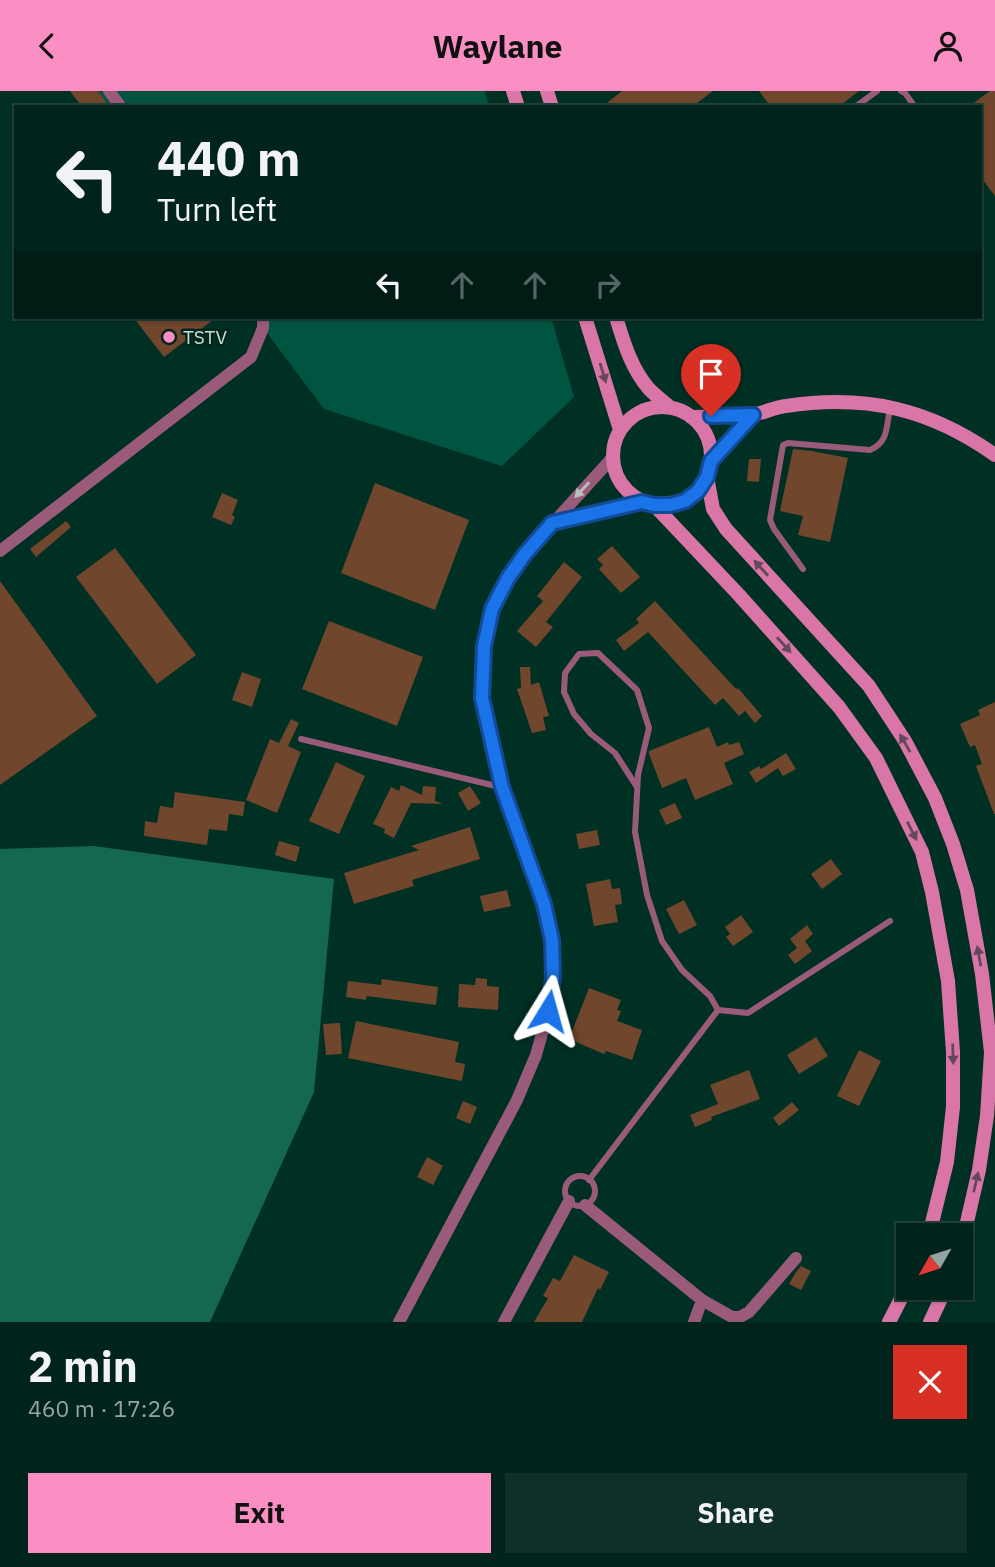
<!DOCTYPE html>
<html lang="en">
<head>
<meta charset="utf-8">
<style>
  :root { --surface:#00241b; --page:#0e3028; --text:#f1f3f6; --muted:#95a4a3; --line:#22413a; --accent:#fb8fc4 }
  body { margin:0; font-family:"IBM Plex Sans",sans-serif; background:var(--page); color:var(--text); height:100vh; display:flex; flex-direction:column; font-size:26px; white-space:nowrap }
  * { box-sizing:border-box; margin:0 }
  p { font-size:23px; color:var(--muted) }
  .icon { flex:none; width:38px; height:38px; fill:none; stroke:currentColor; stroke-width:2; stroke-linecap:round; stroke-linejoin:round }
  .map { position:relative; height:1231px; overflow:hidden }
  .sheet { display:flex; flex-direction:column; background:var(--surface); flex:1 }
  .sheet>* { flex:none }
  .hud { position:absolute; left:14px; top:14px; width:968px; height:214px; border-radius:0px; box-shadow:0 2px 5px #0004,0 0 0 2px var(--line); background:#00241b; color:var(--text); overflow:hidden }
  .needle { width:46px; rotate:231deg }
  .controls { position:absolute; left:896px; top:1132px; display:grid; gap:14px }
  .controls a { display:grid; place-items:center; width:77px; height:77px; border-radius:0px; background:var(--surface); box-shadow:0 2px 5px #0004,0 0 0 2px var(--line); font-size:35px }
  .pin { position:absolute; display:grid; place-items:center; width:60px; height:60px; color:#fff; margin:-72px -30px; border-radius:50% 50% 50% 0; rotate:-45deg; box-shadow:0 0 7px #0007 }
  .pin .icon { rotate:45deg }
  .me { position:absolute; width:77px; margin:-38px; rotate:8deg; stroke-linejoin:round; filter:drop-shadow(0 0 5px #0008) }
  .turn { display:flex; align-items:center; gap:24px; height:147px; padding:0 28px; font-size:32px }
  .turn .icon { width:91px; height:91px; stroke-width:2.5 }
  .turn b { display:block; font-size:49px; line-height:60px }
  .lanes { display:flex; align-items:center; height:66px; padding:0 28px; background:#0003; justify-content:center; gap:35px; direction:ltr }
  .lanes .off { opacity:.35 }
  .round { display:grid; place-items:center; flex:none; width:74px; height:74px; border-radius:0px; background:var(--page) }
  .summary { display:flex; align-items:center; justify-content:space-between; height:119px; padding:0 28px }
  h1 { font-size:42px; font-weight:700; line-height:52px }
  .primary-button { display:flex; gap:14px; margin-top:auto; padding:14px 28px }
  .primary-button a { flex:1; height:80px; border-radius:0px; background:var(--accent); color:#111; font-size:28px; font-weight:700; line-height:80px; text-align:center }
  .primary-button a+a { background:var(--page); color:var(--text) }
  header { display:flex; justify-content:space-between; align-items:center; height:91px; padding:0 28px; background:var(--accent); color:#111; font-size:32px; font-weight:700 }
  .map>svg:first-child { display:block }
</style>
</head>
<body>
<header><svg class="icon" aria-label="back" viewBox="0 0 24 24"><path d="M15 5l-7 7 7 7"/></svg>Waylane<svg class="icon" aria-label="person" viewBox="0 0 24 24"><circle cx="12" cy="8" r="4"/><path d="M4 21q1-7 8-7t8 7"/></svg></header>
<div class="map">
<svg width="995" height="1231" viewBox="0 0 995 1231">
  <rect width="100%" height="100%" fill="#003024"/>
  <path fill="#005541" d="M 86,0 L 485,0 L 489,16 L 98,16 Z
    M 255,226 L 551,226 L 574,306 L 502,375 L 324,318 Z"/>
  <path fill="#146751" d="M 94,755 L 334,788 L 314,1001 L 210,1231 L 0,1231 L 0,758 Z"/>
  <path fill="#70462d" d="M 70,0 L 98,0 L 106,11 L 99,16 L 82,16 Z
    M 622,0 L 713,0 L 692,16 L 612,16 L 608,11 Z
    M 759,0 L 859,0 L 838,16 L 771,16 Z
    M 990,0 L 995,0 L 995,105 L 980,85 L 980,16 L 968,16 Z
    M 133,226 L 217,226 L 164,266 Z
    M 793,358 L 812,360 L 848,367 L 830,451 L 798,444 L 803,425 L 780,420 Z
    M 749,368 L 761,368 L 759,391 L 747,390 Z
    M 375,392 L 469,429 L 435,519 L 341,482 Z
    M 222,402 L 238,409 L 232,424 L 235,426 L 231,434 L 212,426 Z
    M 66,430 L 71,436 L 36,466 L 30,458 Z
    M 612,455 L 640,486 L 621,502 L 599,478 L 603,474 L 597,468 Z
    M 115,457 L 196,564 L 157,593 L 76,486 Z
    M 564,471 L 582,486 L 546,531 L 553,536 L 536,556 L 517,540 L 543,510 L 537,505 Z
    M 0,490 L 97,625 L 0,694 Z
    M 655,510 L 736,598 L 738,597 L 762,625 L 755,632 L 745,620 L 739,625 L 723,607 L 715,614 L 648,541 L 624,560 L 616,549 L 639,532 L 636,528 Z
    M 329,530 L 423,566 L 397,635 L 302,598 Z
    M 520,576 L 530,576 L 531,594 L 539,591 L 549,625 L 543,626 L 546,639 L 532,642 L 517,598 L 521,597 Z
    M 242,581 L 261,588 L 252,616 L 232,609 Z
    M 995,611 L 995,723 L 994,723 L 976,675 L 982,673 L 975,654 L 970,656 L 960,633 L 980,624 L 978,619 Z
    M 291,628 L 299,632 L 288,655 L 301,661 L 277,722 L 246,709 L 270,648 L 279,652 Z
    M 709,636 L 717,656 L 728,651 L 729,654 L 739,651 L 744,663 L 724,672 L 733,693 L 695,709 L 686,687 L 662,697 L 649,663 L 649,660 Z
    M 786,662 L 796,678 L 783,685 L 778,677 L 756,692 L 749,681 L 759,675 L 761,678 Z
    M 336,671 L 365,685 L 339,743 L 309,730 Z
    M 401,694 L 422,704 L 423,695 L 436,696 L 435,710 L 443,713 L 411,712 L 394,747 L 384,742 L 385,738 L 373,733 L 391,696 L 399,700 Z
    M 470,695 L 481,712 L 468,720 L 458,702 Z
    M 175,701 L 245,711 L 243,725 L 229,723 L 227,740 L 209,738 L 207,754 L 144,745 L 145,730 L 157,732 L 160,715 L 173,717 Z
    M 675,712 L 682,727 L 666,734 L 659,719 Z
    M 470,736 L 480,768 L 412,789 L 414,795 L 354,813 L 344,782 L 419,759 L 411,755 Z
    M 597,739 L 600,754 L 579,758 L 576,743 Z
    M 279,750 L 300,756 L 296,771 L 275,764 Z
    M 831,768 L 842,783 L 822,798 L 811,783 Z
    M 610,788 L 612,798 L 620,797 L 622,813 L 615,814 L 618,831 L 594,835 L 586,793 Z
    M 507,799 L 511,815 L 484,821 L 480,805 Z
    M 684,809 L 697,834 L 679,843 L 666,818 Z
    M 741,824 L 753,841 L 733,855 L 726,846 L 730,843 L 725,836 Z
    M 807,834 L 813,843 L 805,850 L 812,860 L 795,873 L 788,864 L 797,857 L 790,848 Z
    M 476,887 L 487,888 L 487,895 L 499,896 L 498,919 L 458,916 L 459,893 L 475,894 Z
    M 382,888 L 438,896 L 436,914 L 367,905 L 366,909 L 346,906 L 348,890 L 381,894 Z
    M 589,897 L 621,909 L 617,919 L 621,920 L 617,930 L 642,939 L 632,969 L 606,960 L 604,963 L 569,948 Z
    M 356,930 L 459,951 L 455,971 L 465,973 L 462,990 L 348,967 Z
    M 340,932 L 342,963 L 326,964 L 323,933 Z
    M 816,946 L 828,965 L 799,983 L 787,964 Z
    M 859,959 L 881,970 L 859,1015 L 837,1005 Z
    M 749,979 L 760,1008 L 711,1026 L 712,1029 L 695,1036 L 690,1024 L 718,1013 L 710,994 Z
    M 463,1010 L 477,1016 L 470,1033 L 456,1027 Z
    M 792,1011 L 799,1019 L 779,1035 L 773,1027 Z
    M 427,1066 L 443,1075 L 433,1094 L 417,1086 Z
    M 574,1164 L 609,1181 L 600,1199 L 598,1197 L 582,1231 L 534,1231 L 548,1207 L 543,1205 L 553,1187 L 560,1190 Z
    M 801,1175 L 811,1180 L 801,1199 L 789,1193 L 796,1181 Z"/>
  <g fill="none" stroke-linecap="round" stroke-linejoin="round">
    <path stroke="#995b79" stroke-width="6" d="M 901,0 L 905,2 L 915,16
      M 855,16 L 877,0
      M 803,478 L 774,438 L 770,429 L 783,354 L 788,352 L 870,359 C 889,351 886,335 890,318
      M 301,648 L 500,696
      M 718,919 L 748,922 L 890,830
      M565 1100a15 15 0 1 1 30 0a15 15 0 1 1-30 0Z
      M 589,1089 L 718,919 L 710,905 L 682,879 L 662,850 L 647,804 L 635,741 L 638,684 L 649,637 L 637,599 L 598,562 L 579,563 L 565,582 L 564,601 L 574,623 L 591,643 L 615,662 L 637,696"/>
    <path stroke="#995b79" stroke-width="12" d="M 109,0 L 121,16
      M 553,432 L 641,411
      M 0,460 L 251,266 L 263,237 L 263,226
      M 585,1114 L 702,1209 L 732,1226 L 740,1226 L 749,1221 L 796,1167
      M 399,1231 L 517,1009 L 536,964 L 548,921 L 553,887 L 552,849 L 544,813 L 502,697 L 482,607 L 484,555 L 492,518 L 508,487 L 525,463 L 612,367
      M 504,1231 L 569,1110
      M 694,1231 L 702,1209"/>
    <path stroke="#d976a7" stroke-width="14" d="M 513,0 L 518,16
      M 547,0 L 552,16
      M 585,226 L 620,339
      M 616,226 C 624,252 631,277 649,298 C 656,305 664,311 671,317
      M613 365a49 49 0 1 1 98 0a49 49 0 1 1-98 0Z
      M 691,326 C 710,325 730,326 750,324 C 762,323 774,316 786,315 C 866,303 930,318 995,364
      M 711,370 L 753,324
      M 707,386 L 713,418 L 726,438 L 869,595 L 905,650 L 935,707 L 953,753 L 967,799 L 982,883 L 991,961 L 987,1025 L 979,1079 L 961,1157
      M 654,414 L 739,504 L 839,616 L 876,667 L 922,761 L 932,801 L 948,890 L 953,961 L 953,1016 L 947,1071 L 929,1144
      M 889,1231 L 908,1194
      M 930,1231 L 946,1197"/>
  </g>
  <defs><path id="oneway-solid" d="M-6-.8H1V-3.2L6.5 0L1 3.2V.8H-6Z" transform="scale(1.75)"/></defs>
  <g fill="#64495a">
    <use href="#oneway-solid" transform="translate(603 282) rotate(73)"/>
    <use href="#oneway-solid" transform="translate(761 477) rotate(-132)"/>
    <use href="#oneway-solid" transform="translate(784 554) rotate(48)"/>
    <use href="#oneway-solid" transform="translate(905 652) rotate(-120)"/>
    <use href="#oneway-solid" transform="translate(912 740) rotate(63)"/>
    <use href="#oneway-solid" transform="translate(979 865) rotate(-100)"/>
    <use href="#oneway-solid" transform="translate(953 963) rotate(88)"/>
    <use href="#oneway-solid" transform="translate(976 1091) rotate(-77)"/>
  </g>
  <use fill="#b8bfbe" href="#oneway-solid" transform="translate(582 399) rotate(133)"/>
  <g fill="none" stroke-linecap="round" stroke-linejoin="round">
    <defs>
      <path id="route" d="M 548,920 L 553,887 L 552,849 L 544,813 L 502,696 L 482,607 L 484,555 L 492,518 L 508,487 L 525,463 L 552,432 L 642,411 L 654,414 L 670,414 L 685,410 L 698,400 L 707,386 L 711,370 L 753,324 L 711,325"/>
    </defs>
    <use href="#route" stroke="#114b97" stroke-width="18"/>
    <use href="#route" stroke="#1a73e8" stroke-width="12"/>
  </g>
  <circle fill="#fb8fc4" stroke="#05241b" stroke-width="2.5" cx="169" cy="246" r="7"/>
  <g text-anchor="middle" dominant-baseline="central" stroke-width="5" stroke-linejoin="round" paint-order="stroke">
    <g font-size="19" fill="#c3e0d5" stroke="#05241b" text-anchor="start">
      <text x="183" y="246">TSTV</text>
    </g>
  </g>
</svg>
<div class="controls">
<a><svg class="needle" viewBox="-14 -14 28 28"><path d="M0-13l5 13h-10z" fill="#e53935"/><path d="M0 13l5-13h-10z" fill="#95a4a3"/></svg></a>
</div>
<div class="pin" style="left:711px;top:325px;background:#d93025"><svg class="icon" aria-label="arrive" viewBox="0 0 24 24"><path d="M6 21V4h12l-3 4 3 4H6"/></svg></div>
<svg class="me" style="left:548px;top:920px" viewBox="-20 -20 40 40"><path d="M0-17L14 15 0 8-14 15z" fill="#1a73e8" stroke="#fff" stroke-width="4"/></svg>
<div class="hud">
<div class="turn"><svg class="icon" aria-label="left" viewBox="0 0 24 24"><path d="M17 20v-9H6M10 6l-5 5 5 5"/></svg><div><b>440 m</b>Turn left</div></div>
<div class="lanes"><svg class="icon" aria-label="left" viewBox="0 0 24 24"><path d="M17 20v-9H6M10 6l-5 5 5 5"/></svg><svg class="icon off" aria-label="ahead" viewBox="0 0 24 24"><path d="M12 20V5M6 11l6-6 6 6"/></svg><svg class="icon off" aria-label="ahead" viewBox="0 0 24 24"><path d="M12 20V5M6 11l6-6 6 6"/></svg><svg class="icon off" aria-label="right" viewBox="0 0 24 24"><path d="M7 20v-9h11M14 6l5 5-5 5"/></svg></div>
</div>
</div>
<section class="sheet">
<div class="summary"><div><h1>2 min</h1><p>460 m · 17:26</p></div><a class="round" style="background:#d93025;color:#fff"><svg class="icon" aria-label="close" viewBox="0 0 24 24"><path d="M6 6l12 12M18 6L6 18"/></svg></a></div>
<div class="primary-button"><a>Exit</a><a>Share</a></div>
</section>
</body>
</html>
